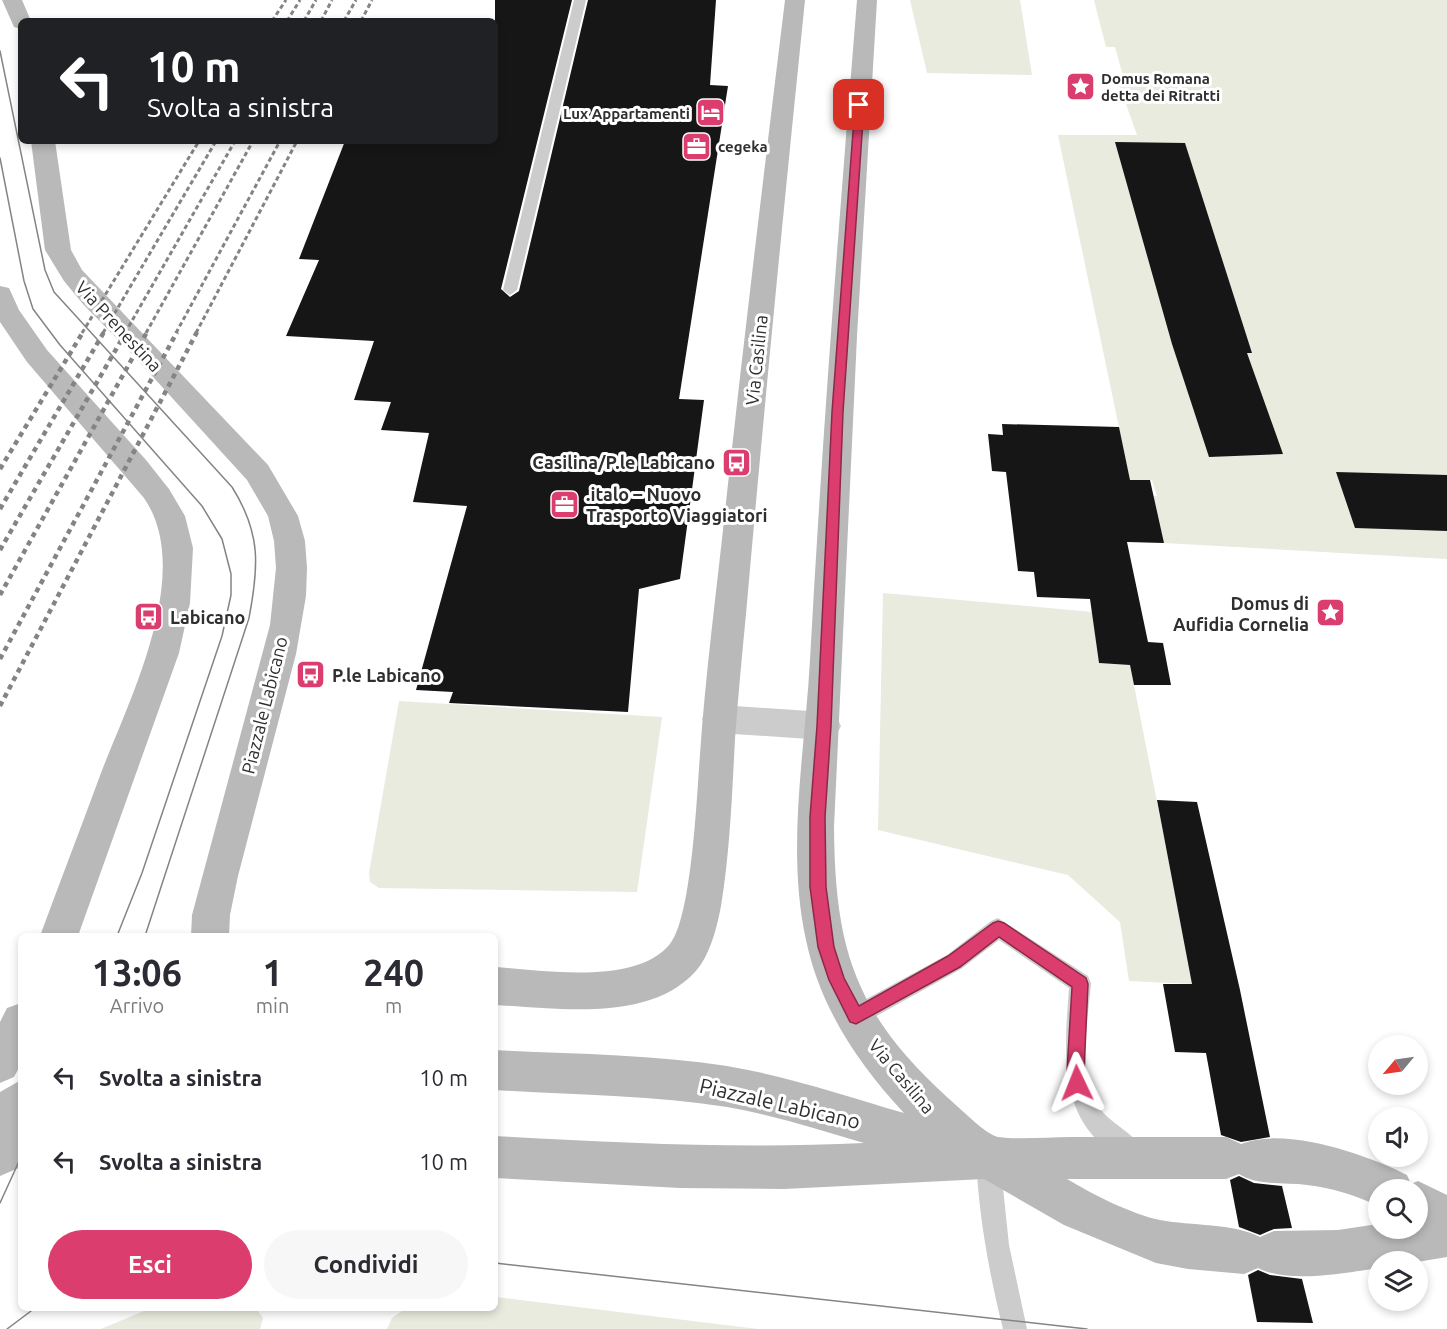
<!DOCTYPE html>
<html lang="it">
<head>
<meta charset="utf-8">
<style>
  :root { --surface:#fff; --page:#f7f7f7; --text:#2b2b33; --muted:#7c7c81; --accent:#db3d6e }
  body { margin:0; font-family:Ubuntu,sans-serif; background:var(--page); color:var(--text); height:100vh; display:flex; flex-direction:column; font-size:22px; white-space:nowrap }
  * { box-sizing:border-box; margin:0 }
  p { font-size:20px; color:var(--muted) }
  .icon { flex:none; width:33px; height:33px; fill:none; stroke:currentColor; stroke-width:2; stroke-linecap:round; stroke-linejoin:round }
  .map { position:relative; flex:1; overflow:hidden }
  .sheet { position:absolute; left:18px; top:933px; width:480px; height:378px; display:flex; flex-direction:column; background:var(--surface); border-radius:9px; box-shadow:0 3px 9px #0003 }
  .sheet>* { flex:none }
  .hud { position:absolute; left:18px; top:18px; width:480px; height:126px; border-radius:9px; box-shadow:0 3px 9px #0003; background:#202124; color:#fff; overflow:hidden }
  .needle { width:39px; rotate:241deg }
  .tools { position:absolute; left:1368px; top:1035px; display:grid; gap:12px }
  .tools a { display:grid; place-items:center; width:60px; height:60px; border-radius:50%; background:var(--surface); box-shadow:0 3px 9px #0003; font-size:30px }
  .pin { position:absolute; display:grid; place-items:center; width:51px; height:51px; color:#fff; margin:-26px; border-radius:12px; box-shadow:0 3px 9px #0006 }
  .me { position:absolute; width:66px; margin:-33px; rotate:358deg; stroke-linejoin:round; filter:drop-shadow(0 0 4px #0008) }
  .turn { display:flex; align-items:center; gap:21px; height:126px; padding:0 30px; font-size:27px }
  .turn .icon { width:78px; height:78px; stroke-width:2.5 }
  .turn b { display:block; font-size:42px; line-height:51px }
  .eta { display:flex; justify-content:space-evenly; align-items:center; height:102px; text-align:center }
  .eta b { font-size:36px; font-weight:700; line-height:42px }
  .button { display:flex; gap:12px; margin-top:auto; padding:12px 30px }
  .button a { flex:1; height:69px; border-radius:36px; background:var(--accent); color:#fff; font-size:24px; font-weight:700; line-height:69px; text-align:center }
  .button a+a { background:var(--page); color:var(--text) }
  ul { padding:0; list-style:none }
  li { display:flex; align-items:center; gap:18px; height:84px; padding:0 30px }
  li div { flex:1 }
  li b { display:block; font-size:22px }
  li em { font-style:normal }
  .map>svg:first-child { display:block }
</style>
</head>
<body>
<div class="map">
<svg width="1447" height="1329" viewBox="0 0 1447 1329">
  <rect width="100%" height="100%" fill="#fff"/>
  <path fill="#e8ebde" d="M 910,0 L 1020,0 L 1032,75 L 927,73 Z
    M 1094,0 L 1447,0 L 1447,559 L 1164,543 L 1160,526 L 1134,496 L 1157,496 L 1152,480 L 1130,480 L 1058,135 L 1137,135 L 1116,76 L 1123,76 L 1115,47 L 1106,47 Z
    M 883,593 L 1092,612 L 1099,663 L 1130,665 L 1193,984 L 1129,981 L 1120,922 L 1068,875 L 878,830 Z
    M 399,701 L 662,717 L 637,892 L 379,888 L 370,882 L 369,873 Z
    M 495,1297 L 758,1329 L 387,1329 L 392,1318 L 406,1308 L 495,1308 Z
    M 151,1308 L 256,1308 L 263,1318 L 260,1329 L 101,1329 Z"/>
  <path fill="#161616" d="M 495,0 L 572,0 L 501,289 L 510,297 L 519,291 L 588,0 L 716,0 L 710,85 L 728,86 L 679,399 L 704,400 L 680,579 L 639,589 L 628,712 L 449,703 L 453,692 L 416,690 L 467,506 L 413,502 L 429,433 L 381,430 L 391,402 L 354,400 L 374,341 L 286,336 L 319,260 L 299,259 L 345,141 L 495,141 Z
    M 1115,142 L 1185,143 L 1252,353 L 1247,353 L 1283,454 L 1209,457 L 1172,344 Z
    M 1002,424 L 1119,427 L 1130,480 L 1150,480 L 1164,543 L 1127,542 L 1148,642 L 1163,643 L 1171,685 L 1134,685 L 1130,665 L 1099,663 L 1090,599 L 1037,597 L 1034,572 L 1018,571 L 1006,472 L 992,471 L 988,434 L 1003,435 Z
    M 1336,472 L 1447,475 L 1447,531 L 1355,528 Z
    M 1157,800 L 1197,802 L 1240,990 L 1270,1137 L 1241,1142 L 1221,1135 L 1206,1053 L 1175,1052 L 1163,984 L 1192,984 Z
    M 1239,1176 L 1254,1183 L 1282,1186 L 1292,1228 L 1274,1229 L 1260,1235 L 1239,1227 L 1230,1180 Z
    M 1258,1270 L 1270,1275 L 1302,1279 L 1313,1323 L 1257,1322 L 1248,1275 Z"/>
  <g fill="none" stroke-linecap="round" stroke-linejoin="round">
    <path fill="#ccc" fill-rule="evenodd" d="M 574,0 L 586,0 L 517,290 L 510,295 L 503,290 Z
      M 998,918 L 1088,976 L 1091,983 C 1088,1022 1076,1076 1101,1110 C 1113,1125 1137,1135 1143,1151 L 1140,1159 L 1132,1162 C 1056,1131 1064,1055 1069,988 L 999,940 L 961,969 L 864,1023 L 856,1026 L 848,1023 L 845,1016 L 848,1009 L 947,955 L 991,921 Z
      M 988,1147 L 996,1151 L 1000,1159 L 1009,1245 L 1027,1329 L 1003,1329 C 989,1273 979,1217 976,1159 L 980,1151 Z"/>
    <path fill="#ccc" fill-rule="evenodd" d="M 719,705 L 824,712 L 836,716 L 841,726 L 836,736 L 824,740 L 719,733 L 707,729 L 702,719 L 707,709 Z"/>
    <path fill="#b9b9b9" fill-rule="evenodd" d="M 2,0 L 22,0 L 31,21 L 21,21 L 21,29 L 14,27 Z
      M 785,0 L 805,0 C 784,204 764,409 746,614 C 742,655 738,697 735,739 C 732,795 730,851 721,906 C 717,927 710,956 695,972 C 648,1023 557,1008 495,1005 L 495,967 C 543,970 636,986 670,944 C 692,917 697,793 700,754 C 706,667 718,580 727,493 C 745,329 765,164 785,0 Z
      M 857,0 L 877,0 L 857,336 L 834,827 C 835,950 855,1013 948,1098 C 958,1106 986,1135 998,1137 C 1021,1140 1047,1137 1071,1137 C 1122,1137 1174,1137 1226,1137 L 1241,1144 C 1285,1126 1367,1155 1407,1175 L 1411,1184 L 1418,1181 L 1447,1195 L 1447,1257 L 1417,1262 L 1378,1262 L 1378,1268 C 1345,1273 1289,1284 1258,1268 L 1244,1274 L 1188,1269 L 1156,1263 L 1064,1225 L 984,1179 L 784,1189 L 680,1188 L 495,1178 L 495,1136 C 618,1143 741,1149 864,1143 C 819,1130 774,1115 727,1107 C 651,1095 572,1095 495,1090 L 495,1050 C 572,1054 651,1054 727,1066 C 787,1076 846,1096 904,1113 C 858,1064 820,1007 806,940 C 786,848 805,752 810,660 C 822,439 839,220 857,0 ZM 1239,1174 C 1257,1186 1285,1182 1307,1185 C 1332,1188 1355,1195 1378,1206 L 1378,1190 L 1418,1190 L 1418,1228 L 1378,1228 L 1378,1224 L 1338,1230 L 1274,1231 L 1260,1237 C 1233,1223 1191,1226 1160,1220 C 1131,1214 1092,1194 1067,1179 L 1226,1179 Z
      M 31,141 L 55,141 L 71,250 L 82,270 L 268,465 L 298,516 L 305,541 L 307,568 L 306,596 L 296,654 L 238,876 L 230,915 L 229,936 L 191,936 L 192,915 L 270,625 L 276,568 L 274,541 L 268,516 L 247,480 L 133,355 L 83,304 L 64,281 L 45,250 Z
      M 0,286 L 9,288 L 19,310 L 47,350 L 146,460 L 169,489 L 185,516 L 193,548 L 190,603 L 179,653 L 78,936 L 40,936 C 60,882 81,827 101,773 C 129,700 195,572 144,498 L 27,362 L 0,322 Z
      M 21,1003 L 21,1064 L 14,1077 L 0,1083 L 0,1022 L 7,1008 Z
      M 21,1080 L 21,1167 L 0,1176 L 0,1092 Z"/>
    <path stroke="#848484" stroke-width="1.5" d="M 0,51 L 45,270 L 54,292 L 232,487 C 261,533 259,566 249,618 L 145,936
      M 0,158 L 24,281 L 33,309 L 60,345 L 202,506 L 222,539 L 231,574 L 231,595 L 222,636 L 142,873 L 117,936
      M 0,1203 L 21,1157
      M 495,1263 L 1087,1329
      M 7,1329 L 35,1308"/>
    <path stroke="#848484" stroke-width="3" stroke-dasharray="4.5 3" stroke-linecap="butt" d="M 272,21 L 286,0
      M 287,21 L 300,0
      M 304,21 L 316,0
      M 321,21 L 332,0
      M 344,21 L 356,0
      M 361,21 L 372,0
      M 82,333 L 199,141
      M 103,333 L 216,141
      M 125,333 L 235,141
      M 146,333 L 253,141
      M 176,333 L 280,141
      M 196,333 L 297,141"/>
    <path stroke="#848484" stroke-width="4.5" stroke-dasharray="5 4.5" stroke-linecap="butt" d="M 0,469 L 83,332
      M 0,509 L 104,332
      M 0,550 L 126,332
      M 0,595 L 147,332
      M 0,659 L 177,332
      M 0,706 L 197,332"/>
  </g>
  <path fill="#db3d6e" stroke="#8e2848" stroke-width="1.5" d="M 859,102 L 864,105 L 843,412 L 831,726 L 825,817 L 826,887 L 834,947 L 844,978 L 859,1006 L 948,956 L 993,923 L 998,921 L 1004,923 L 1086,978 L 1088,984 L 1084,1071 L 1086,1083 L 1083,1089 L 1077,1091 L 1071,1089 L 1067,1071 L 1072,987 L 999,937 L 960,967 L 856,1024 L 850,1022 L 829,980 L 818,947 L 810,887 L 810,817 L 817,726 L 832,412 L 855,105 Z"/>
  <defs>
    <symbol id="sight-square" viewBox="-11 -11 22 22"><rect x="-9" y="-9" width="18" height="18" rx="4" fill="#db3d6e" stroke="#fff"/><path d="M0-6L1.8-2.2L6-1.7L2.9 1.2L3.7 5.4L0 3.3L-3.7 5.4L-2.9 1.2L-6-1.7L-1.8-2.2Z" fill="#fff"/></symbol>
    <symbol id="hotel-square" viewBox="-11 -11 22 22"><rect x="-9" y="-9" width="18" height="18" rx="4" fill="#db3d6e" stroke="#fff"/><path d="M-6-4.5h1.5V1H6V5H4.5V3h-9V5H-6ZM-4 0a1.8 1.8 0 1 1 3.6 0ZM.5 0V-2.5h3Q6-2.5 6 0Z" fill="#fff"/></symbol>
    <symbol id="office-square" viewBox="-11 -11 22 22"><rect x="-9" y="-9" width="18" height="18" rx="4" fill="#db3d6e" stroke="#fff"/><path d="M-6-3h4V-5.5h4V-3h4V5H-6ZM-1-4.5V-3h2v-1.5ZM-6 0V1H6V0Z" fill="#fff"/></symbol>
    <symbol id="bus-square" viewBox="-11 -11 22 22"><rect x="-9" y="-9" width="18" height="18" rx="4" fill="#db3d6e" stroke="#fff"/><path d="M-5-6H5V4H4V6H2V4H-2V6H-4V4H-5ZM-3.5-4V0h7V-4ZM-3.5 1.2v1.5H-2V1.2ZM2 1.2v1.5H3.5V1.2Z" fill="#fff"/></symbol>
  </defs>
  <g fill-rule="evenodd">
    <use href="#sight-square" x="1064" y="70" width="33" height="33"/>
    <use href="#hotel-square" x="694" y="96" width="33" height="33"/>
    <use href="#office-square" x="680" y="130" width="33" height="33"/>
    <use href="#bus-square" x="720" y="446" width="33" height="33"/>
    <use href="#office-square" x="548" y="488" width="33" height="33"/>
    <use href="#sight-square" x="1314" y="596" width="33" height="33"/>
    <use href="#bus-square" x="132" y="600" width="33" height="33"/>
    <use href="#bus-square" x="294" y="658" width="33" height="33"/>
  </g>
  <g text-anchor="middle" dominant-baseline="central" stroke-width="6" stroke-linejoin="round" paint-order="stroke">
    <g font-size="15" font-weight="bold" fill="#2f2f2f" stroke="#fff" text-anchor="start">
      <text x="1101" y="78">Domus Romana<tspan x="1101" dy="17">detta dei Ritratti</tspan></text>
      <text x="690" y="113" text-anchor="end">Lux Appartamenti</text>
      <text x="718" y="146">cegeka</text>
    </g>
    <g font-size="18" fill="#2f2f2f" stroke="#fff">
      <text transform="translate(119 326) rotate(47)">Via Prenestina</text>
      <text transform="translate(756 360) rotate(-84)">Via Casilina</text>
      <text transform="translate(264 705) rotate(-76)">Piazzale Labicano</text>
      <text transform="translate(902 1076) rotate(50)">Via Casilina</text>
    </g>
    <g font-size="18" font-weight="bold" fill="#2f2f2f" stroke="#fff" text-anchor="start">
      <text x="715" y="462" text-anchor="end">Casilina/P.le Labicano</text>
      <text x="586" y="494">.italo – Nuovo<tspan x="586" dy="21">Trasporto Viaggiatori</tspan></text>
      <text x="1309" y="603" text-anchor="end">Domus di<tspan x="1309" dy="21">Aufidia Cornelia</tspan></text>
      <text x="170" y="617">Labicano</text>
      <text x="332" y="675">P.le Labicano</text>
    </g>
    <g font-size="21" fill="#2f2f2f" stroke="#fff">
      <text transform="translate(780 1103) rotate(13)">Piazzale Labicano</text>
    </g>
  </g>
</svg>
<div class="tools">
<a><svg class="needle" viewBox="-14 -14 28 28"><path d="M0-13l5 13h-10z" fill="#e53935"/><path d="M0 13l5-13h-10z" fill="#7c7c81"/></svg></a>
<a><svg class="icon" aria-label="sound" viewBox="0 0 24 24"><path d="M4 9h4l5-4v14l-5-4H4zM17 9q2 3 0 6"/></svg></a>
<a><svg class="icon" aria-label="search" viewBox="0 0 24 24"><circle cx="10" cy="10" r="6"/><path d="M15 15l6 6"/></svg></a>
<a><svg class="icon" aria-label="layers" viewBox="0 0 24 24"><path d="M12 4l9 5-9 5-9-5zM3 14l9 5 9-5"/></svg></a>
</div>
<div class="pin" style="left:859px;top:105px;background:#d93025"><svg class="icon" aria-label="arrive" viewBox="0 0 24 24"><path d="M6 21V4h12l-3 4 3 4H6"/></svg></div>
<svg class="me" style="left:1077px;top:1083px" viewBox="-20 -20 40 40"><path d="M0-17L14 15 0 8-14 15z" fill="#db3d6e" stroke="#fff" stroke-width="4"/></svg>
<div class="hud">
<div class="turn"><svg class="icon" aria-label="left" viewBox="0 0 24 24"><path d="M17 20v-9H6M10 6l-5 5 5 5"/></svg><div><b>10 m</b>Svolta a sinistra</div></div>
</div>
<section class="sheet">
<div class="eta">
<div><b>13:06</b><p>Arrivo</p></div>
<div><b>1</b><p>min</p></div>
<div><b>240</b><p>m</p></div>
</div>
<ul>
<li><svg class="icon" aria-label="left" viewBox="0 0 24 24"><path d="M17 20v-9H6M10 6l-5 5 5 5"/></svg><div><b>Svolta a sinistra</b></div><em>10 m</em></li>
<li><svg class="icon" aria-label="left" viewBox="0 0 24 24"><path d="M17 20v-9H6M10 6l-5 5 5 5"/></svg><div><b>Svolta a sinistra</b></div><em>10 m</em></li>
</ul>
<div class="button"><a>Esci</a><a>Condividi</a></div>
</section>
</div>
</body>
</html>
